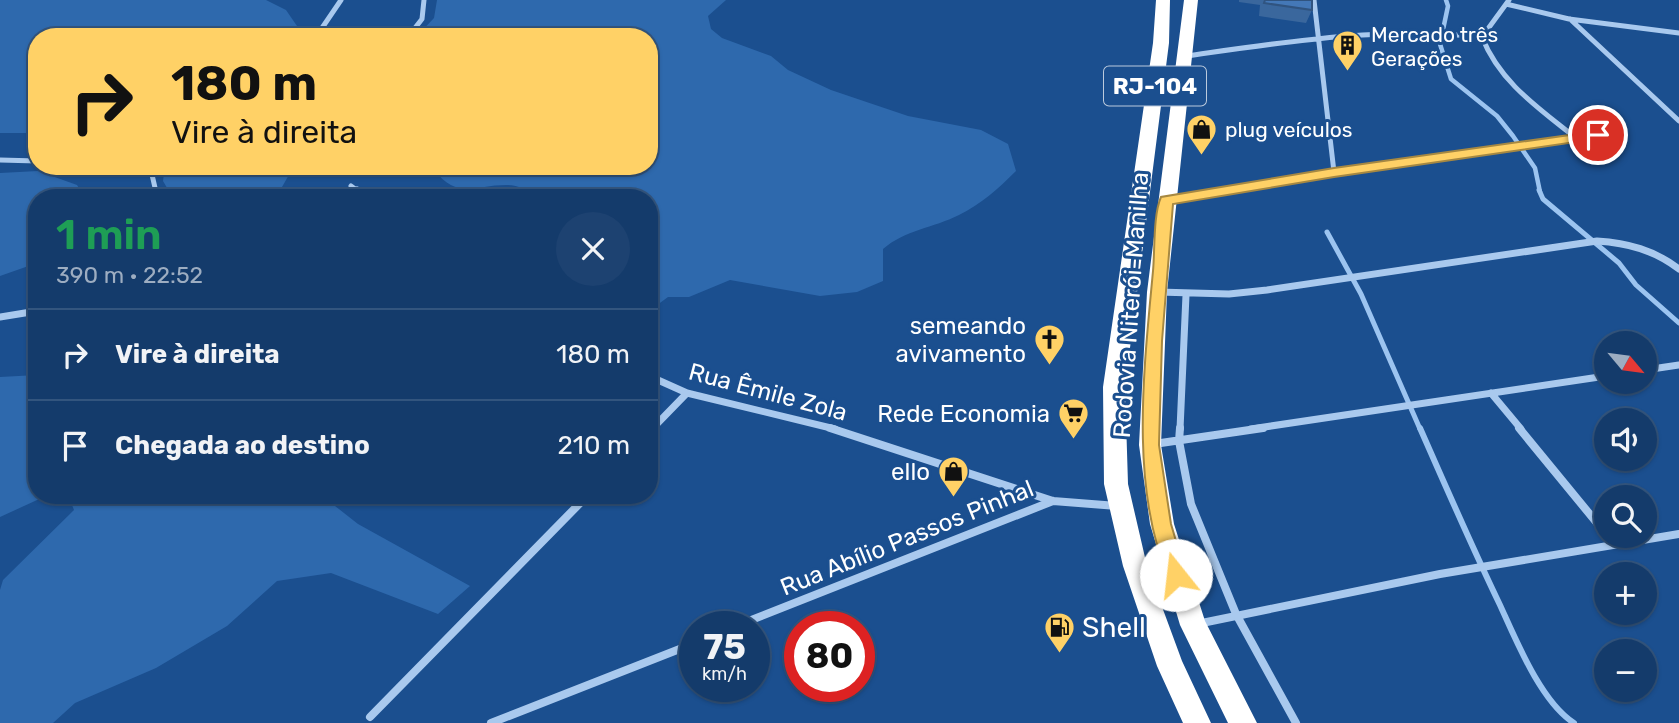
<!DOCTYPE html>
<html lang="pt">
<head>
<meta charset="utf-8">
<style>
  :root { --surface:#143b6b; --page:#1d4271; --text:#f1f3f6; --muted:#9dadc1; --line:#33557e }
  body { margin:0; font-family:Rubik,sans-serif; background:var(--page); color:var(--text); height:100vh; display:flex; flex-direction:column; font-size:26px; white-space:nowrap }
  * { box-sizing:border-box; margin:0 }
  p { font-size:23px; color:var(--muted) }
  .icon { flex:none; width:38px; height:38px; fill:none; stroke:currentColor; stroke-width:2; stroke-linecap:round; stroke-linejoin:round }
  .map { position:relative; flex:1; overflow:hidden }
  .details { position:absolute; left:28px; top:189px; width:630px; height:315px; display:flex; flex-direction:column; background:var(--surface); border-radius:28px; box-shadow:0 2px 5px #0004,0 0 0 2px var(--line) }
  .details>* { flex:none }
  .banner { position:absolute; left:28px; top:28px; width:630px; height:147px; border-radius:28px; box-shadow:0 2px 5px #0004,0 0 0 2px var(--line); background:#ffd166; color:#111; overflow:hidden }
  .needle { width:46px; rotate:119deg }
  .tools { position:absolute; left:1594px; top:331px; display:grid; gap:14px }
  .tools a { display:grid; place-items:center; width:63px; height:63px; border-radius:50%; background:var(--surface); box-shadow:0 2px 5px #0004,0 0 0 2px var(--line); font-size:35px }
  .speed { position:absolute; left:679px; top:611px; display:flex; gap:14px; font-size:35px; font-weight:700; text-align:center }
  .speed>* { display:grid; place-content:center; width:91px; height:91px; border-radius:50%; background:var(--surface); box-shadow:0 2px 5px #0004,0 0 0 2px var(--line); line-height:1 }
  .speed small { font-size:18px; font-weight:400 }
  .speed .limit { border:10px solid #d22; background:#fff; color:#111 }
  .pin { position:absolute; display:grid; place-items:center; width:60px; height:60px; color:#fff; margin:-30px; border:4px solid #fff; border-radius:50%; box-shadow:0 2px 7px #0007 }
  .me { position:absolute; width:77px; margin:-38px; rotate:344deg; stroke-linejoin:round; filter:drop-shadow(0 0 5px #0008) }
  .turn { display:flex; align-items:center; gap:24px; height:147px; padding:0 28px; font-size:32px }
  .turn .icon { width:91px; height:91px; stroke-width:2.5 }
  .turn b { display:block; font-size:49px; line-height:60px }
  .round { display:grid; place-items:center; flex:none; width:74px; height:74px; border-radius:37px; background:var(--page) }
  .overview { display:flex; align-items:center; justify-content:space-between; height:119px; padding:0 28px }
  h1 { font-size:42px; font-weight:600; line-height:52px; color:#1e9e55 }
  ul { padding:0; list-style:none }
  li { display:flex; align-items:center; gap:21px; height:91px; padding:0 28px; border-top:2px solid var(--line) }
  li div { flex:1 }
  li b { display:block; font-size:26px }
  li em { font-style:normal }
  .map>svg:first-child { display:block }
</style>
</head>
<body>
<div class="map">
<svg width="1679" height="723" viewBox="0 0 1679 723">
  <rect width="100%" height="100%" fill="#1b4f8f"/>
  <path fill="#2e69ad" d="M 0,0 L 266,0 L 286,10 L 297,26 L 279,37 L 37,37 L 37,133 L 0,133 Z
    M 437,0 L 726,0 L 708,16 L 711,29 L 722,38 L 771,56 L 788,70 L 831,90 L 908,116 L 981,130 L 1008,144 L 1016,171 C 998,189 981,204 959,215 C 933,228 905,230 883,249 L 883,281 L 857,292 L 820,296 L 730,280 L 689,297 L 668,297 L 649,311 L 649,198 L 540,198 L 539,195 C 529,191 516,184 506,185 C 474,185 458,200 434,170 L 437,166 L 649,166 L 649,37 L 416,37 L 434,18 Z
    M 165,166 L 294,166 L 282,187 L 292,198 L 173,198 L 163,181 Z
    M 38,171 L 77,185 L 85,198 L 37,198 L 37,263 L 0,276 L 0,173 Z
    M 37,375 L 37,495 L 48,495 L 0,517 L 0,377 Z
    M 68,495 L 321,495 L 358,524 L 470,586 L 438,614 L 331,573 L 277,581 L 227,626 L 156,668 L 75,703 L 53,723 L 0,723 L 0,590 L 3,580 L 74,510 Z"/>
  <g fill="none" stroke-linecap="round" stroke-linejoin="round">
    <path stroke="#9cc4f0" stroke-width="4.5" d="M 1446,0 L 1448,6 L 1440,44 L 1451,79 L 1497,116 L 1513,136 L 1535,168 L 1540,192"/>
    <path stroke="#9cc4f0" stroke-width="5" d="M 1539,190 L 1543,199 L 1619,263 L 1636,285 L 1679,323
      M 1327,232 L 1361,294 L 1420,429"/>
    <path stroke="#9cc4f0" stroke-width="6" d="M 1420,428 C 1446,487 1472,547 1500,605 C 1516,640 1541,702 1574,723"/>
    <path stroke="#a9c9ee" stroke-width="5" d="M 1314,0 L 1334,172
      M 1509,0 L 1482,37 C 1500,83 1540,109 1577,139
      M 1506,4 L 1569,19 L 1679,33
      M 1570,19 L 1679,121
      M 311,37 L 322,28 L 341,0
      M 408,37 L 422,19 L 424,0
      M 1186,56 C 1285,42 1382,26 1482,37
      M 0,160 L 37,161
      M 150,166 L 156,192
      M 351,186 L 359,192
      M 1217,192 L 1334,172 L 1620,132"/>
    <path stroke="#a9c9ee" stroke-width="7" d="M 155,190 L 157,198
      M 357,190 L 367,198
      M 1170,200 L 1227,190
      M 1158,292 L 1229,294 L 1267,290 L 1597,241 C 1628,243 1654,250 1679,269
      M 0,317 L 37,311
      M 1645,370 L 1679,365
      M 649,376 L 687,393 L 835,429
      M 1491,393 L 1521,429
      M 652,429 L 687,393
      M 1180,429 L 1186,295
      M 1251,429 L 1606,376"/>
    <path stroke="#a9c9ee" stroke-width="8" d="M 830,428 L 1053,501 L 1117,506
      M 1180,428 L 1179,441 L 1191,504 L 1236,614 L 1296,723
      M 1519,428 L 1606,534
      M 649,432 L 653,428
      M 1154,444 L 1263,428
      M 1197,624 L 1440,574 L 1679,534
      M 736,626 L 1053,501
      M 370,717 L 588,495
      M 491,723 L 695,643"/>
    <path fill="#fff" fill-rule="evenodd" d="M 1156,0 L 1170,0 L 1169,43 L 1125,387 L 1128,484 L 1147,566 L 1182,661 L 1211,723 L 1183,723 L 1157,666 L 1123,566 L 1104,484 L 1103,387 L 1153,43 Z
      M 1184,0 L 1198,0 L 1167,292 L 1161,445 L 1174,524 L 1205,621 L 1257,723 L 1228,723 L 1180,625 L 1150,524 L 1139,445 L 1147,292 Z"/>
  </g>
  <path fill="#3a679d" d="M 1239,0 L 1312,0 L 1312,10 L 1306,23 L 1259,16 L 1260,5 L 1239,2 Z"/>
  <path fill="#4478b7" stroke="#305480" stroke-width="2" d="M 1265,0 L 1312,0 L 1312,10 L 1264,3 Z"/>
  <path fill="#ffd166" stroke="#a68842" stroke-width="2" d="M 1598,131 L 1603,133 L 1603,138 L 1334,177 L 1173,204 L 1162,341 L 1159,445 L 1171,524 L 1186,575 L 1183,581 L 1176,584 L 1170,581 C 1129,490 1144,368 1153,271 C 1155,251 1153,215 1161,197 L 1334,168 Z"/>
  <defs>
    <symbol id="building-pin" viewBox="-11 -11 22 30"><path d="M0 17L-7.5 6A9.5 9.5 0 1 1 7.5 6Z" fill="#ffd166" stroke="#1b4f8f"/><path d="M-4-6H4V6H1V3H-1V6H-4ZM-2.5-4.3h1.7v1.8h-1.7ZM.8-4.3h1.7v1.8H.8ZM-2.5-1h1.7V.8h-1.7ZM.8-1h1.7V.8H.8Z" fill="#111"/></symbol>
    <symbol id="shop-pin" viewBox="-11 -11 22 30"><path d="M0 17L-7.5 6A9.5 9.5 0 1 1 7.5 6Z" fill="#ffd166" stroke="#1b4f8f"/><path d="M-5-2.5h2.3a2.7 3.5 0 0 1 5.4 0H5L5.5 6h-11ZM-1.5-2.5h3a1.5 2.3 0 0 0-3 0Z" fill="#111"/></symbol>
    <symbol id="church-pin" viewBox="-11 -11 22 30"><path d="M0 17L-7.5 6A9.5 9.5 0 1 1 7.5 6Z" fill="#ffd166" stroke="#1b4f8f"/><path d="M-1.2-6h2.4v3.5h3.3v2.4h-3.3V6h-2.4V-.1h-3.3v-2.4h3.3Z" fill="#111"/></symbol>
    <symbol id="supermarket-pin" viewBox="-11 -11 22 30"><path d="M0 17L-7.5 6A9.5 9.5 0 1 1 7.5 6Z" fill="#ffd166" stroke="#1b4f8f"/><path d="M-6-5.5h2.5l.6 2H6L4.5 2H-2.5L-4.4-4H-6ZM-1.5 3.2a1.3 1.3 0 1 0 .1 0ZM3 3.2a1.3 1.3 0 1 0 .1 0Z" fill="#111"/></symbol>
    <symbol id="fuel-pin" viewBox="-11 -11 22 30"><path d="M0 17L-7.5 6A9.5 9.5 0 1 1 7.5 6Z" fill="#ffd166" stroke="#1b4f8f"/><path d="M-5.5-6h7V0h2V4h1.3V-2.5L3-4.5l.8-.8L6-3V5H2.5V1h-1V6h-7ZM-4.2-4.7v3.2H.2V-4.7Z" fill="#111"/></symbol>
  </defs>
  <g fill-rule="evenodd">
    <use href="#building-pin" x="1330" y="28" width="35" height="47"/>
    <use href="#shop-pin" x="1184" y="112" width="35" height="47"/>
    <use href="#church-pin" x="1032" y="322" width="35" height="47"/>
    <use href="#supermarket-pin" x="1056" y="396" width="35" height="47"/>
    <use href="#shop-pin" x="936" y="454" width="35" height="47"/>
    <use href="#fuel-pin" x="1042" y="610" width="35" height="47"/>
  </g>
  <g text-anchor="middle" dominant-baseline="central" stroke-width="6" stroke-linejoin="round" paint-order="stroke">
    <g font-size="21" fill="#fff" stroke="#1b4f8f" text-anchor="start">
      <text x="1371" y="34">Mercado três<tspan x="1371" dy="24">Gerações</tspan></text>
      <text x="1225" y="129">plug veículos</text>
    </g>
    <rect fill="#1b4f8f" stroke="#bbcadd" stroke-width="2" x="1104" y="66.5" width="102" height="39" rx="5"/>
    <g font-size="23" font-weight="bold" fill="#fff">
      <text x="1155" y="86">RJ-104</text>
    </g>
    <g font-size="24" fill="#fff" stroke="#1b4f8f">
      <text transform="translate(1131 305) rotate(-86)">Rodovia Niterói-Manilha</text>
      <text transform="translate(768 392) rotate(15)">Rua Êmile Zola</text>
      <text transform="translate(907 538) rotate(-22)">Rua Abílio Passos Pinhal</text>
    </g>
    <g font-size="24" fill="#fff" stroke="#1b4f8f" text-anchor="end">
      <text x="1026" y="326">semeando<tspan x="1026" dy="28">avivamento</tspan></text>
      <text x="1050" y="414">Rede Economia</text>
      <text x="930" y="472">ello</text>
    </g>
    <g font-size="28" fill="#fff" stroke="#1b4f8f" text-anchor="start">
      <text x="1082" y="627">Shell</text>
    </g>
  </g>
</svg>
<div class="tools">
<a><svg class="needle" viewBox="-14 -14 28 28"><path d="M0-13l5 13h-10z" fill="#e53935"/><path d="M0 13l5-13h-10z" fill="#9dadc1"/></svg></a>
<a><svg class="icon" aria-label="sound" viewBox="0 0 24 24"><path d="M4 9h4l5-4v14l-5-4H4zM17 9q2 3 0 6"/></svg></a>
<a><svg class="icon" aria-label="search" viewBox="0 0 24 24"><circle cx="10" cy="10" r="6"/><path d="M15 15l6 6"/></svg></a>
<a>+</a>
<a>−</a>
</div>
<div class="speed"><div>75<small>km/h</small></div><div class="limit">80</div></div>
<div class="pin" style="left:1598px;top:135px;background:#d93025"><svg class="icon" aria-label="arrive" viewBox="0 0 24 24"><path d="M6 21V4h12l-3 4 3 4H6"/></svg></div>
<svg class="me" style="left:1176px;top:575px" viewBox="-20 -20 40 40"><circle r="19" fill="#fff"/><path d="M0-13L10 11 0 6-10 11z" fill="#ffd166"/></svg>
<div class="banner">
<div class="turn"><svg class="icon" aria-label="right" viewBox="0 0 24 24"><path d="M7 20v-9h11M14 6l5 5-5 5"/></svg><div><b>180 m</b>Vire à direita</div></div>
</div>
<section class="details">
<div class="overview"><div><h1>1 min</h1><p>390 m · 22:52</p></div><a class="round"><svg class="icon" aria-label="close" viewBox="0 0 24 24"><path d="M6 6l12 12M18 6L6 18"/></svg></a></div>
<ul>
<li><svg class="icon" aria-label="right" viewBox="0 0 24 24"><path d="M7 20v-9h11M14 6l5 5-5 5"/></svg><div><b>Vire à direita</b></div><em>180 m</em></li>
<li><svg class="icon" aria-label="arrive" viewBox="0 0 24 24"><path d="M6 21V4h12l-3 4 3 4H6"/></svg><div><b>Chegada ao destino</b></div><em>210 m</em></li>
</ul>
</section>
</div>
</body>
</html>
